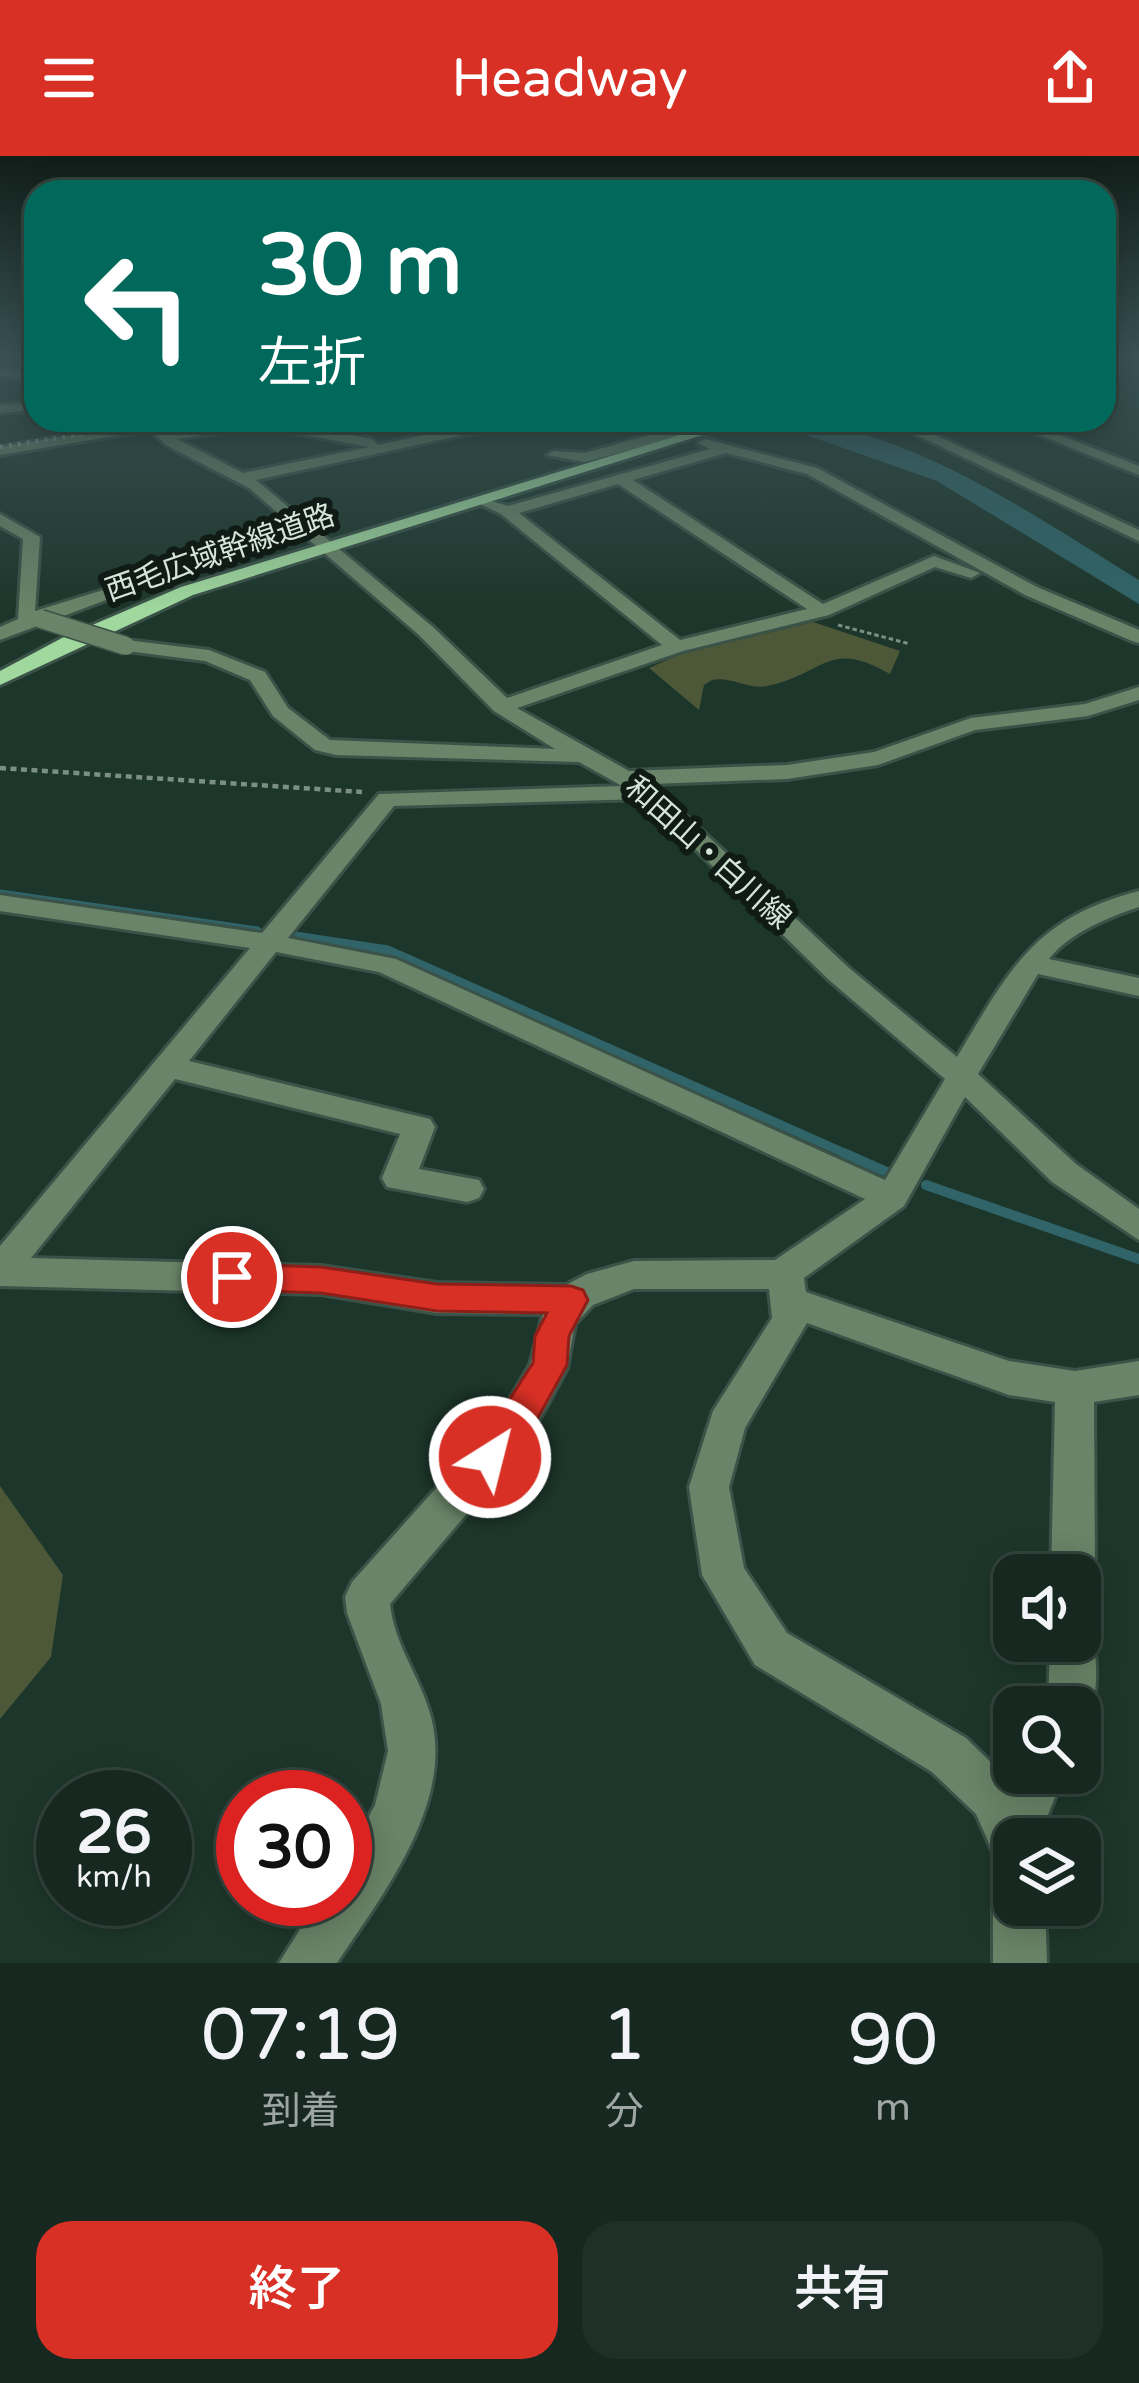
<!DOCTYPE html>
<html lang="ja">
<head>
<meta charset="utf-8">
<style>
  :root { --surface:#162820; --page:#1f3029; --text:#f1f3f6; --muted:#9ea6a5; --line:#35443e; --accent:#d93025 }
  body { margin:0; font-family:"Varela Round","Noto Sans JP",sans-serif; background:var(--page); color:var(--text); height:100vh; display:flex; flex-direction:column; font-size:45px; white-space:nowrap }
  * { box-sizing:border-box; margin:0 }
  p { font-size:39px; color:var(--muted) }
  .icon { flex:none; width:66px; height:66px; fill:none; stroke:currentColor; stroke-width:2; stroke-linecap:round; stroke-linejoin:round }
  .map { position:relative; height:1807px; overflow:hidden }
  .side { display:flex; flex-direction:column; background:var(--surface); flex:1 }
  .side>* { flex:none }
  .top-card { position:absolute; left:24px; top:24px; width:1092px; height:252px; border-radius:36px; box-shadow:0 6px 30px #0003,0 0 0 3px var(--line); background:#00695c; color:#fff; overflow:hidden }
  .fabs { position:absolute; left:993px; top:1398px; display:grid; gap:24px }
  .fabs a { display:grid; place-items:center; width:108px; height:108px; border-radius:24px; background:var(--surface); box-shadow:0 6px 30px #0003,0 0 0 3px var(--line); font-size:60px }
  .speed { position:absolute; left:36px; top:1614px; display:flex; gap:24px; font-size:60px; font-weight:700; text-align:center }
  .speed>* { display:grid; place-content:center; width:156px; height:156px; border-radius:50%; background:var(--surface); box-shadow:0 6px 30px #0003,0 0 0 3px var(--line); line-height:1 }
  .speed small { font-size:30px; font-weight:400 }
  .speed .limit { border:18px solid #d22; background:#fff; color:#111 }
  .pin { position:absolute; display:grid; place-items:center; width:102px; height:102px; color:#fff; margin:-51px; border:6px solid #fff; border-radius:50%; box-shadow:0 3px 12px #0007 }
  .me { position:absolute; width:132px; margin:-66px; rotate:36deg; stroke-linejoin:round; filter:drop-shadow(0 0 9px #0008) }
  .turn { display:flex; align-items:center; gap:42px; height:252px; padding:0 36px; font-size:54px }
  .turn .icon { width:156px; height:156px; stroke-width:2.5 }
  .turn b { display:block; font-size:84px; line-height:102px }
  .eta { display:flex; justify-content:space-evenly; align-items:center; height:204px; text-align:center }
  .eta b { font-size:72px; font-weight:600; line-height:84px }
  .cta { display:flex; gap:24px; margin-top:auto; padding:24px 36px }
  .cta a { flex:1; height:138px; border-radius:36px; background:var(--accent); color:#fff; font-size:48px; font-weight:600; line-height:138px; text-align:center }
  .cta a+a { background:var(--page); color:var(--text) }
  header { display:flex; justify-content:space-between; align-items:center; height:156px; padding:0 36px; background:var(--accent); color:#fff; font-size:54px; font-weight:600 }
  .map>svg:first-child { display:block }
</style>
</head>
<body>
<header><svg class="icon" aria-label="menu" viewBox="0 0 24 24"><path d="M4 6h16M4 12h16M4 18h16"/></svg>Headway<svg class="icon" aria-label="share" viewBox="0 0 24 24"><path d="M12 15V3M7 8l5-5 5 5M5 13v7h14v-7"/></svg></header>
<div class="map">
<svg width="1139" height="1807" viewBox="0 0 1139 1807">
  <rect width="100%" height="100%" fill="#1d362b"/>
  <path fill="#4c5837" d="M 813,466 L 900,495 L 890,518 C 828,482 825,518 767,530 C 748,534 731,520 712,524 L 704,529 L 699,554 L 649,512 L 680,498 Z
    M 0,1330 L 63,1419 L 51,1501 L 0,1563 Z"/>
  <g fill="none" stroke-linecap="round" stroke-linejoin="round">
    <path stroke="#306468" stroke-width="9" d="M 0,738 L 257,775
      M 295,780 L 388,794 L 851,1000"/>
    <path stroke="#306468" stroke-width="10" d="M 844,997 L 889,1017
      M 926,1029 L 1139,1103"/>
    <path fill="#306468" fill-rule="evenodd" d="M 775,264 C 899,264 1036,361 1139,424 L 1139,448 L 937,325 L 778,269 Z"/>
    <defs>
      <path id="minor" d="M 0,212 L 36,216 L 36,224 L 0,220 Z
        M 36,246 L 36,254 L 0,257 L 0,249 Z
        M 140,264 L 155,264 L 169,276 L 271,264 L 372,283 L 378,289 L 467,270 L 560,264 L 467,278 L 256,324 L 433,471 L 507,542 L 662,489 L 501,358 L 478,347 L 478,341 L 508,350 L 710,293 L 698,287 L 705,283 L 817,312 L 1037,431 L 1139,474 L 1139,487 L 1132,485 L 1025,439 L 807,318 L 726,297 L 633,324 L 823,448 L 934,400 L 980,417 L 971,422 L 935,411 L 829,459 L 683,495 L 517,552 L 629,615 L 787,609 L 874,596 L 971,562 L 1085,548 L 1139,531 L 1139,544 L 1088,560 L 975,574 L 878,609 L 787,623 L 652,628 L 849,812 L 957,901 C 1009,814 1034,762 1139,735 L 1139,751 C 1109,761 1069,777 1049,803 L 1139,822 L 1139,840 L 1038,818 L 978,918 L 1076,1008 L 1139,1053 L 1139,1084 L 1052,1026 L 965,941 L 904,1050 L 804,1122 L 806,1136 L 1009,1205 L 1075,1215 L 1139,1205 L 1139,1239 L 1094,1246 L 1095,1419 L 1088,1434 L 1080,1437 L 1080,1419 L 1051,1419 L 1055,1246 L 1009,1239 L 807,1167 L 745,1272 L 729,1331 L 744,1412 L 787,1477 L 966,1582 L 1011,1626 L 1015,1617 L 1065,1617 L 1038,1683 L 1014,1683 L 1014,1710 L 996,1703 L 976,1658 L 932,1616 L 755,1509 L 702,1419 L 689,1331 L 713,1255 L 772,1162 L 769,1133 L 634,1133 L 593,1149 L 575,1168 L 567,1212 L 526,1288 L 390,1448 C 394,1489 421,1522 431,1561 C 454,1648 382,1739 337,1807 L 279,1807 L 319,1743 L 345,1743 L 345,1704 L 375,1649 L 388,1595 L 381,1548 L 347,1457 L 345,1441 L 352,1426 L 498,1263 L 530,1209 L 543,1158 L 437,1157 L 321,1138 L 0,1130 L 0,1090 L 250,792 L 0,755 L 0,739 L 262,777 L 379,638 L 622,630 L 579,606 L 336,599 L 315,594 L 273,560 L 250,524 L 205,505 L 119,494 L 119,486 L 126,484 L 209,494 L 265,516 L 288,552 L 330,584 L 555,593 L 494,555 L 419,479 L 249,332 L 166,289 L 150,274 L 0,299 L 0,291 L 143,267 ZM 259,270 L 369,291 L 243,317 L 177,283 ZM 618,328 L 807,453 L 680,484 L 519,357 ZM 644,643 L 829,824 L 945,923 L 885,1024 L 396,803 L 288,782 L 394,650 ZM 276,796 L 379,816 L 865,1043 L 775,1104 L 634,1105 L 587,1118 L 566,1129 L 437,1127 L 321,1110 L 31,1102 L 175,923 L 400,978 L 382,1022 L 387,1031 L 467,1046 L 479,1042 L 484,1033 L 479,1024 L 419,1013 L 435,971 L 430,963 L 189,905 Z
        M 885,264 L 903,264 L 1139,374 L 1139,385 Z
        M 1002,264 L 1021,264 L 1139,310 L 1139,319 Z
        M 663,275 L 686,279 L 585,306 L 547,299 L 554,295 L 585,297 Z
        M 0,358 L 40,381 L 35,455 L 142,422 L 151,427 L 0,484 L 0,471 L 18,463 L 23,383 L 0,370 Z
        M 1080,1466 L 1088,1469 C 1099,1497 1099,1540 1087,1567 L 1080,1571 L 1080,1551 L 1048,1551 L 1050,1485 L 1080,1485 Z
        M 1014,1725 L 1014,1749 L 1045,1749 L 1047,1807 L 993,1807 L 993,1749 L 1001,1731 Z"/>
      <path id="major" d="M 729,264 L 750,264 L 193,439 L 0,529 L 0,515 L 62,482 L 181,431 Z"/>
    </defs>
    <use href="#minor" stroke="#3a5247" stroke-width="6"/>
    <use href="#major" stroke="#3a5247" stroke-width="6"/>
    <path stroke="#7b8f86" stroke-width="3" stroke-dasharray="4.5 3" stroke-linecap="butt" d="M 838,469 L 910,488"/>
    <path stroke="#7b8f86" stroke-width="4.5" stroke-dasharray="6 4.5" stroke-linecap="butt" d="M 0,612 L 362,636"/>
    <use href="#minor" fill="#698468" fill-rule="evenodd"/>
    <use href="#major" fill="#a0d89e" fill-rule="evenodd"/>
    <path stroke="#92a59c" stroke-width="4.5" stroke-dasharray="3 6" stroke-linecap="butt" d="M 0,291 L 175,264"/>
    <defs>
      <path id="minor-bridge" d="M 41,463 L 126,490"/>
    </defs>
    <use href="#minor-bridge" stroke="#3a5247" stroke-width="21" stroke-linecap="butt"/>
    <use href="#minor-bridge" stroke="#698468" stroke-width="18"/>
  </g>
  <linearGradient id="sky" x2="0" y2="1"><stop stop-color="#101e18"/><stop offset="0.44" stop-color="#3a5255"/><stop offset="1" stop-color="#3a5255" stop-opacity="0"/></linearGradient>
  <rect width="1139" height="455" fill="url(#sky)"/>
  <path fill="#d93025" stroke="#8d1f18" stroke-width="3" d="M 232,1108 L 321,1111 L 437,1128 L 571,1130 L 583,1134 L 588,1144 L 569,1180 L 567,1209 L 529,1278 L 503,1313 L 490,1318 L 477,1313 L 472,1301 L 533,1207 L 535,1180 L 547,1157 L 437,1155 L 321,1137 L 232,1134 L 221,1130 L 216,1121 L 221,1112 Z"/>
  <g text-anchor="middle" dominant-baseline="central" stroke-width="12" stroke-linejoin="round" paint-order="stroke">
    <g font-size="30" fill="#d5e4dc" stroke="#101b15">
      <text transform="translate(220 397) rotate(-19)">西毛広域幹線道路</text>
      <text transform="translate(708 697) rotate(42)">和田山・白川線</text>
    </g>
  </g>
</svg>
<div class="fabs">
<a><svg class="icon" aria-label="sound" viewBox="0 0 24 24"><path d="M4 9h4l5-4v14l-5-4H4zM17 9q2 3 0 6"/></svg></a>
<a><svg class="icon" aria-label="search" viewBox="0 0 24 24"><circle cx="10" cy="10" r="6"/><path d="M15 15l6 6"/></svg></a>
<a><svg class="icon" aria-label="layers" viewBox="0 0 24 24"><path d="M12 4l9 5-9 5-9-5zM3 14l9 5 9-5"/></svg></a>
</div>
<div class="speed"><div>26<small>km/h</small></div><div class="limit">30</div></div>
<div class="pin" style="left:232px;top:1121px;background:#d93025"><svg class="icon" aria-label="arrive" viewBox="0 0 24 24"><path d="M6 21V4h12l-3 4 3 4H6"/></svg></div>
<svg class="me" style="left:490px;top:1301px" viewBox="-20 -20 40 40"><circle r="17" fill="#d93025" stroke="#fff" stroke-width="3"/><path d="M0-11L8 9 0 5-8 9z" fill="#fff"/></svg>
<div class="top-card">
<div class="turn"><svg class="icon" aria-label="left" viewBox="0 0 24 24"><path d="M17 20v-9H6M10 6l-5 5 5 5"/></svg><div><b>30 m</b>左折</div></div>
</div>
</div>
<section class="side">
<div class="eta">
<div><b>07:19</b><p>到着</p></div>
<div><b>1</b><p>分</p></div>
<div><b>90</b><p>m</p></div>
</div>
<div class="cta"><a>終了</a><a>共有</a></div>
</section>
</body>
</html>
